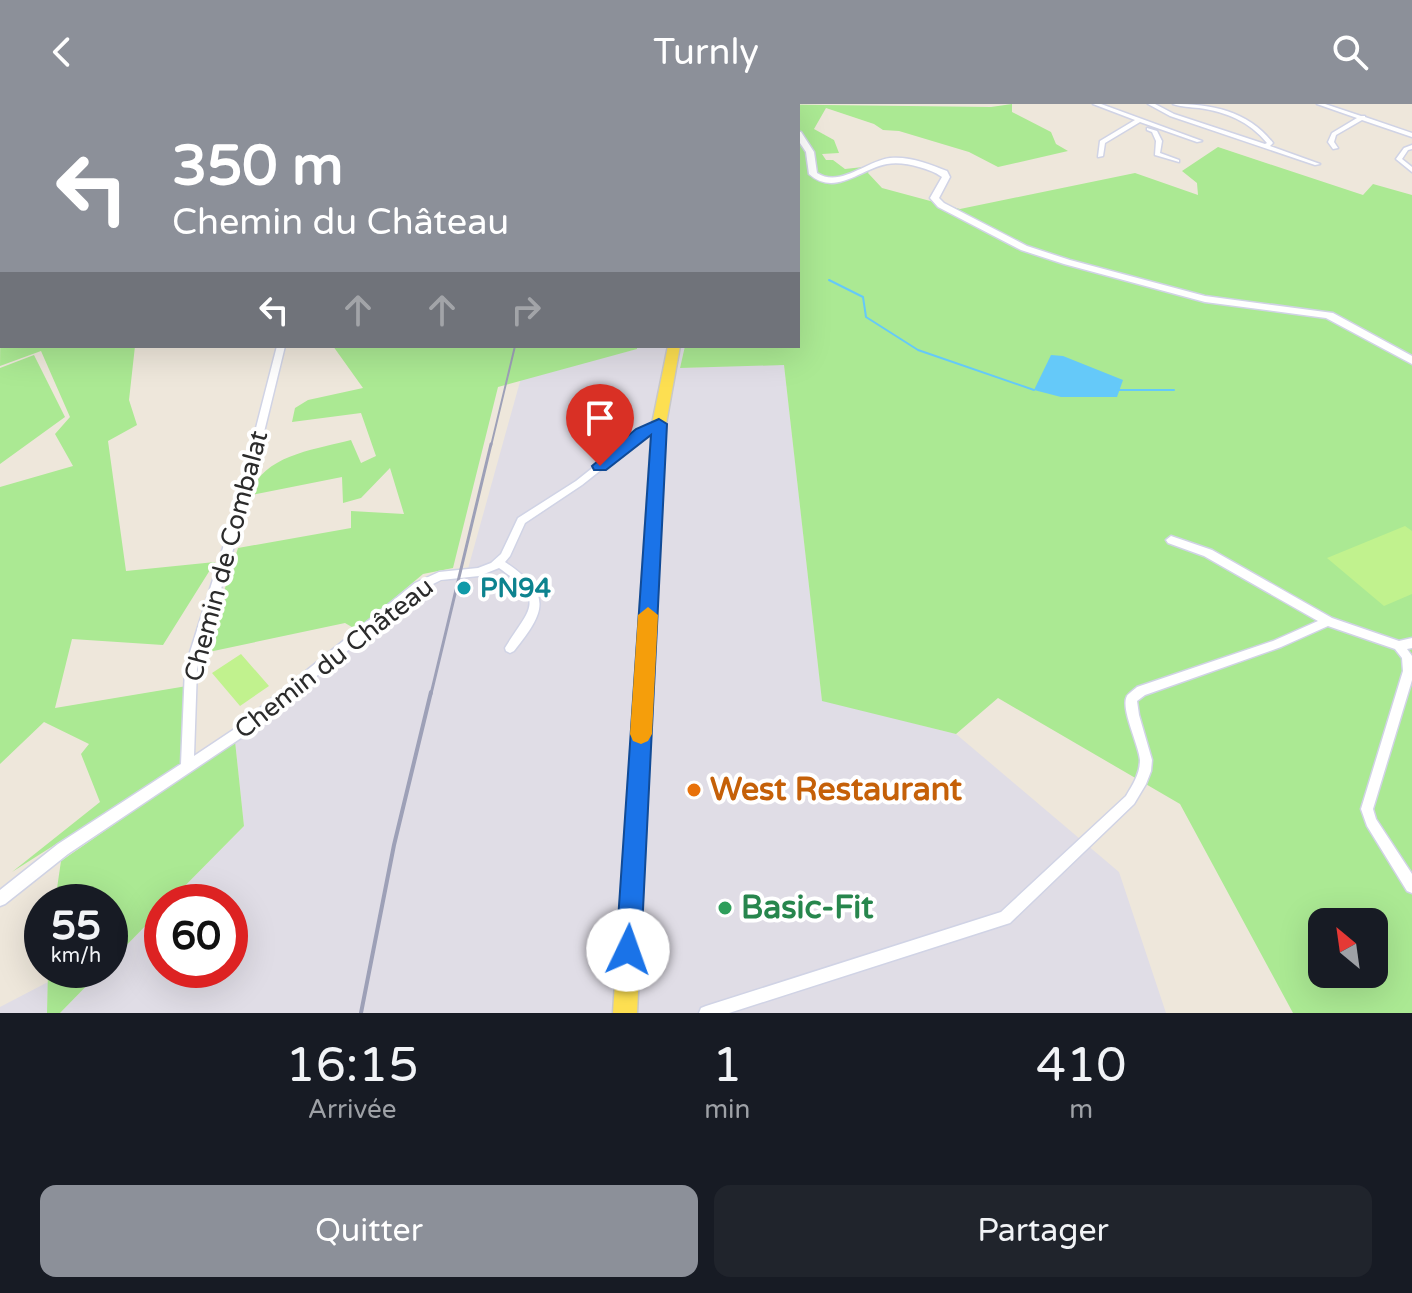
<!DOCTYPE html>
<html lang="fr">
<head>
<meta charset="utf-8">
<style>
  :root { --surface:#171b24; --page:#20242c; --text:#f1f3f6; --muted:#9ea1a6; --accent:#8c9099 }
  body { margin:0; font-family:"Varela Round",sans-serif; background:var(--page); color:var(--text); height:100vh; display:flex; flex-direction:column; font-size:30px; white-space:nowrap }
  * { box-sizing:border-box; margin:0 }
  p { font-size:26px; color:var(--muted) }
  .icon { flex:none; width:44px; height:44px; fill:none; stroke:currentColor; stroke-width:2; stroke-linecap:round; stroke-linejoin:round }
  .map { position:relative; height:909px; overflow:hidden }
  .panel { display:flex; flex-direction:column; background:var(--surface); flex:1 }
  .panel>* { flex:none }
  .hud { position:absolute; left:0px; top:0px; width:800px; height:244px; box-shadow:0 8px 32px #0002; background:#8c9099; color:#fff; overflow:hidden }
  .needle { width:52px; rotate:331deg }
  .buttons { position:absolute; left:1308px; top:804px; display:grid; gap:16px }
  .buttons a { display:grid; place-items:center; width:80px; height:80px; border-radius:16px; background:var(--surface); box-shadow:0 8px 32px #0002; font-size:40px }
  .speed { position:absolute; left:24px; top:780px; display:flex; gap:16px; font-size:40px; font-weight:700; text-align:center }
  .speed>* { display:grid; place-content:center; width:104px; height:104px; border-radius:50%; background:var(--surface); box-shadow:0 8px 32px #0002; line-height:1 }
  .speed small { font-size:20px; font-weight:400 }
  .speed .limit { border:12px solid #d22; background:#fff; color:#111 }
  .pin { position:absolute; display:grid; place-items:center; width:68px; height:68px; color:#fff; margin:-82px -34px; border-radius:50% 50% 50% 0; rotate:-45deg; box-shadow:0 0 8px #0007 }
  .pin .icon { rotate:45deg }
  .me { position:absolute; width:88px; margin:-44px; rotate:3deg; stroke-linejoin:round; filter:drop-shadow(0 0 6px #0008) }
  .turn { display:flex; align-items:center; gap:28px; height:168px; padding:0 40px; font-size:36px }
  .turn .icon { width:104px; height:104px; stroke-width:2.5 }
  .turn b { display:block; font-size:56px; line-height:68px }
  .lanes { display:flex; align-items:center; height:76px; padding:0 40px; background:#0003; justify-content:center; gap:40px; direction:ltr }
  .lanes .off { opacity:.35 }
  .eta { display:flex; justify-content:space-evenly; align-items:center; height:136px; text-align:center }
  .eta b { font-size:48px; font-weight:600; line-height:56px }
  .primary-button { display:flex; gap:16px; margin-top:auto; padding:16px 40px }
  .primary-button a { flex:1; height:92px; border-radius:16px; background:var(--accent); color:#fff; font-size:32px; font-weight:600; line-height:92px; text-align:center }
  .primary-button a+a { background:var(--page); color:var(--text) }
  header { display:flex; justify-content:space-between; align-items:center; height:104px; padding:0 40px; background:var(--accent); color:#fff; font-size:36px; font-weight:600 }
  .map>svg:first-child { display:block }
</style>
</head>
<body>
<header><svg class="icon" aria-label="back" viewBox="0 0 24 24"><path d="M15 5l-7 7 7 7"/></svg>Turnly<svg class="icon" aria-label="search" viewBox="0 0 24 24"><circle cx="10" cy="10" r="6"/><path d="M15 15l6 6"/></svg></header>
<div class="map">
<svg width="1412" height="909" viewBox="0 0 1412 909">
  <rect width="100%" height="100%" fill="#eee7db"/>
  <path fill="#e0dde6" d="M 637,242 L 685,242 L 680,264 L 784,260 L 822,596 L 956,630 L 1119,768 L 1166,909 L 60,909 L 102,866 L 110,866 L 110,858 L 162,805 L 162,866 L 230,866 L 230,798 L 169,798 L 244,722 L 235,637 L 425,482 L 466,472 L 521,274 L 637,245 Z
    M 48,878 L 47,909 L 0,909 L 0,903 Z"/>
  <path fill="#abe993" fill-rule="evenodd" d="M 70,0 L 430,0 L 432,2 L 57,2 Z
    M 746,0 L 991,3 L 1012,0 L 1012,8 L 1051,28 L 1056,40 L 1068,47 L 998,63 L 969,48 L 899,27 L 883,26 L 874,20 L 826,4 L 814,25 L 834,36 L 839,49 L 822,50 L 826,56 L 833,56 L 845,65 L 872,62 L 868,69 L 882,84 L 960,105 L 1135,69 L 1198,91 L 1197,79 L 1182,67 L 1218,43 L 1363,91 L 1373,80 L 1412,91 L 1412,909 L 1293,909 L 1180,700 L 998,594 L 956,630 L 822,597 L 784,261 L 680,264 L 685,242 L 798,242 L 798,2 ZM 1322,818 L 1374,818 L 1374,870 L 1322,870 Z
    M 2,71 L 2,242 L 135,242 L 129,296 L 137,321 L 108,337 L 126,467 L 215,458 L 163,541 L 72,535 L 55,604 L 187,582 L 182,660 L 12,768 L 100,698 L 81,650 L 89,640 L 44,618 L 0,660 L 0,383 L 73,362 L 55,330 L 70,313 L 41,247 L 0,262 Z
    M 333,242 L 637,242 L 637,245 L 498,283 L 453,464 L 423,470 L 357,526 L 345,519 L 204,549 L 238,444 L 351,424 L 351,407 L 404,410 L 390,364 L 361,394 L 343,399 L 342,373 L 251,391 C 260,351 318,345 351,336 L 361,359 L 376,352 L 361,309 L 292,318 L 295,304 L 308,296 L 363,284 Z
    M 34,251 L 65,313 L 0,360 L 0,264 Z
    M 235,637 L 244,722 L 169,798 L 162,798 L 162,805 L 110,858 L 110,798 L 55,798 L 61,757 Z
    M 48,866 L 102,866 L 60,909 L 47,909 Z"/>
  <path fill="#c1f28e" d="M 1405,422 L 1412,427 L 1412,490 L 1384,502 L 1327,454 Z
    M 241,550 L 269,582 L 240,602 L 212,569 Z"/>
  <path fill="#65c9f9" d="M 1051,251 L 1063,252 L 1123,276 L 1117,293 L 1061,293 L 1034,286 Z"/>
  <g fill="none" stroke-linecap="round" stroke-linejoin="round">
    <path stroke="#65c9f9" stroke-width="2" d="M 520,0 L 546,2
      M 151,2 L 158,0
      M 829,176 L 863,193 L 866,213 L 918,246 L 1034,286
      M 1118,286 L 1174,286"/>
    <defs>
      <path id="street" d="M 12,0 L 20,0 L 17,2 L 9,2 Z
        M 631,0 L 643,0 L 648,2 L 636,2 Z
        M 700,0 L 706,0 L 704,2 L 698,2 Z
        M 1093,0 L 1101,0 L 1202,37 L 1197,38 L 1140,18 L 1105,39 L 1103,52 L 1098,53 L 1100,37 L 1135,16 Z
        M 1148,0 L 1155,0 L 1174,10 L 1265,40 L 1267,39 C 1249,17 1226,8 1199,4 C 1190,3 1181,3 1173,0 C 1212,0 1248,7 1273,39 L 1270,42 L 1320,60 L 1315,61 L 1170,12 Z
        M 1317,0 L 1325,0 L 1361,12 L 1365,12 L 1365,13 L 1412,29 L 1412,33 L 1362,16 L 1336,31 L 1334,38 L 1338,44 L 1333,45 L 1328,38 L 1332,29 L 1357,14 Z
        M 2,5 L 2,9 L 0,10 L 0,6 Z
        M 1147,24 L 1157,27 L 1162,37 L 1160,49 L 1179,56 L 1179,58 L 1155,51 L 1156,37 L 1152,28 L 1147,26 Z
        M 1412,41 L 1412,45 L 1408,46 L 1402,55 L 1412,63 L 1412,68 L 1396,55 L 1404,44 Z
        M 277,242 L 285,242 L 245,406 L 197,564 L 194,652 L 233,626 L 415,479 L 439,468 L 478,464 L 491,459 L 501,450 L 518,414 L 576,377 L 639,327 L 656,318 L 662,318 L 663,320 L 645,331 L 582,381 L 525,419 L 510,452 L 505,458 C 552,490 547,506 514,547 L 510,549 L 506,547 L 505,544 C 529,504 548,498 499,464 L 479,472 L 441,476 L 423,485 L 241,634 L 68,750 L 5,800 L 0,802 L 0,786 L 58,740 L 181,660 L 185,564 L 235,406 Z
        M 1171,432 L 1212,446 L 1332,514 L 1399,537 L 1412,534 L 1412,544 L 1407,545 L 1412,552 L 1412,576 L 1373,705 L 1376,715 L 1412,770 L 1412,789 L 1407,787 L 1367,722 L 1361,705 L 1403,567 L 1402,554 L 1395,545 L 1328,522 L 1281,543 L 1145,591 L 1137,597 L 1139,611 L 1152,656 L 1151,667 L 1146,680 L 1134,700 L 1010,819 L 729,909 L 699,909 L 701,904 L 706,902 L 1001,808 L 1126,692 C 1133,680 1140,670 1140,656 C 1139,641 1120,604 1127,592 C 1127,591 1136,584 1137,583 L 1273,537 L 1318,517 L 1204,452 L 1168,439 L 1166,436 Z"/>
      <path id="secondary" d="M 787,0 L 795,0 L 795,2 L 787,2 Z
        M 798,28 L 801,28 L 814,48 L 817,69 C 840,84 866,57 890,54 C 909,52 929,60 947,67 L 950,73 L 939,94 L 944,99 L 1027,142 L 1070,156 L 1205,192 L 1333,209 L 1412,252 L 1412,260 L 1326,214 L 1205,198 L 1064,160 L 1021,146 L 938,103 L 930,94 L 942,73 C 935,68 927,65 919,63 C 909,60 897,58 887,60 C 860,65 835,93 809,70 L 806,48 L 798,36 Z"/>
      <path id="primary" d="M 716,0 L 724,0 L 724,2 L 716,2 Z
        M 668,242 L 680,242 L 666,320 L 637,909 L 613,909 L 652,320 Z"/>
    </defs>
    <use href="#street" stroke="#d0d3e5" stroke-width="3"/>
    <use href="#secondary" stroke="#d0d3e5" stroke-width="3"/>
    <use href="#primary" stroke="#c8c8c8" stroke-width="3"/>
    <use href="#street" fill="#fff" fill-rule="evenodd"/>
    <use href="#secondary" fill="#fff" fill-rule="evenodd"/>
    <use href="#primary" fill="#fddf51" fill-rule="evenodd"/>
    <path stroke="#9da0b7" stroke-width="2" d="M 491,342 L 515,242"/>
    <path stroke="#9da0b7" stroke-width="3" d="M 431,590 L 491,340"/>
    <path stroke="#9da0b7" stroke-width="4" d="M 361,909 L 394,741 L 431,588"/>
  </g>
  <path fill="#1a73e8" stroke="#114b97" stroke-width="2" d="M 659,315 L 667,320 L 641,846 L 637,855 L 628,858 L 619,855 L 616,846 L 651,331 L 606,366 L 594,366 L 592,362 L 636,325 Z"/>
  <path fill="#f59e0b" d="M 648,503 L 658,511 L 652,630 L 648,637 L 641,640 L 633,637 L 630,630 L 638,511 Z"/>
  <circle fill="#0f9aa8" stroke="#fff" stroke-width="3" cx="464" cy="484" r="8"/>
  <circle fill="#e8710a" stroke="#fff" stroke-width="3" cx="694" cy="686" r="8"/>
  <circle fill="#2e9e5b" stroke="#fff" stroke-width="3" cx="725" cy="804" r="8"/>
  <g text-anchor="middle" dominant-baseline="central" stroke-width="8" stroke-linejoin="round" paint-order="stroke">
    <g font-size="26" fill="#2b2b2b" stroke="#fff">
      <text transform="translate(226 452) rotate(-75)">Chemin de Combalat</text>
      <text transform="translate(334 554) rotate(-38)">Chemin du Château</text>
    </g>
    <g font-size="26" font-weight="bold" fill="#0d838f" stroke="#fff" text-anchor="start">
      <text x="480" y="484">PN94</text>
    </g>
    <g font-size="32" font-weight="bold" fill="#c56008" stroke="#fff" text-anchor="start">
      <text x="710" y="686">West Restaurant</text>
    </g>
    <g font-size="32" font-weight="bold" fill="#27864d" stroke="#fff" text-anchor="start">
      <text x="741" y="804">Basic-Fit</text>
    </g>
  </g>
</svg>
<div class="buttons">
<a><svg class="needle" viewBox="-14 -14 28 28"><path d="M0-13l5 13h-10z" fill="#e53935"/><path d="M0 13l5-13h-10z" fill="#9ea1a6"/></svg></a>
</div>
<div class="speed"><div>55<small>km/h</small></div><div class="limit">60</div></div>
<div class="pin" style="left:600px;top:362px;background:#d93025"><svg class="icon" aria-label="arrive" viewBox="0 0 24 24"><path d="M6 21V4h12l-3 4 3 4H6"/></svg></div>
<svg class="me" style="left:628px;top:846px" viewBox="-20 -20 40 40"><circle r="19" fill="#fff"/><path d="M0-13L10 11 0 6-10 11z" fill="#1a73e8"/></svg>
<div class="hud">
<div class="turn"><svg class="icon" aria-label="left" viewBox="0 0 24 24"><path d="M17 20v-9H6M10 6l-5 5 5 5"/></svg><div><b>350 m</b>Chemin du Château</div></div>
<div class="lanes"><svg class="icon" aria-label="left" viewBox="0 0 24 24"><path d="M17 20v-9H6M10 6l-5 5 5 5"/></svg><svg class="icon off" aria-label="ahead" viewBox="0 0 24 24"><path d="M12 20V5M6 11l6-6 6 6"/></svg><svg class="icon off" aria-label="ahead" viewBox="0 0 24 24"><path d="M12 20V5M6 11l6-6 6 6"/></svg><svg class="icon off" aria-label="right" viewBox="0 0 24 24"><path d="M7 20v-9h11M14 6l5 5-5 5"/></svg></div>
</div>
</div>
<section class="panel">
<div class="eta">
<div><b>16:15</b><p>Arrivée</p></div>
<div><b>1</b><p>min</p></div>
<div><b>410</b><p>m</p></div>
</div>
<div class="primary-button"><a>Quitter</a><a>Partager</a></div>
</section>
</body>
</html>
